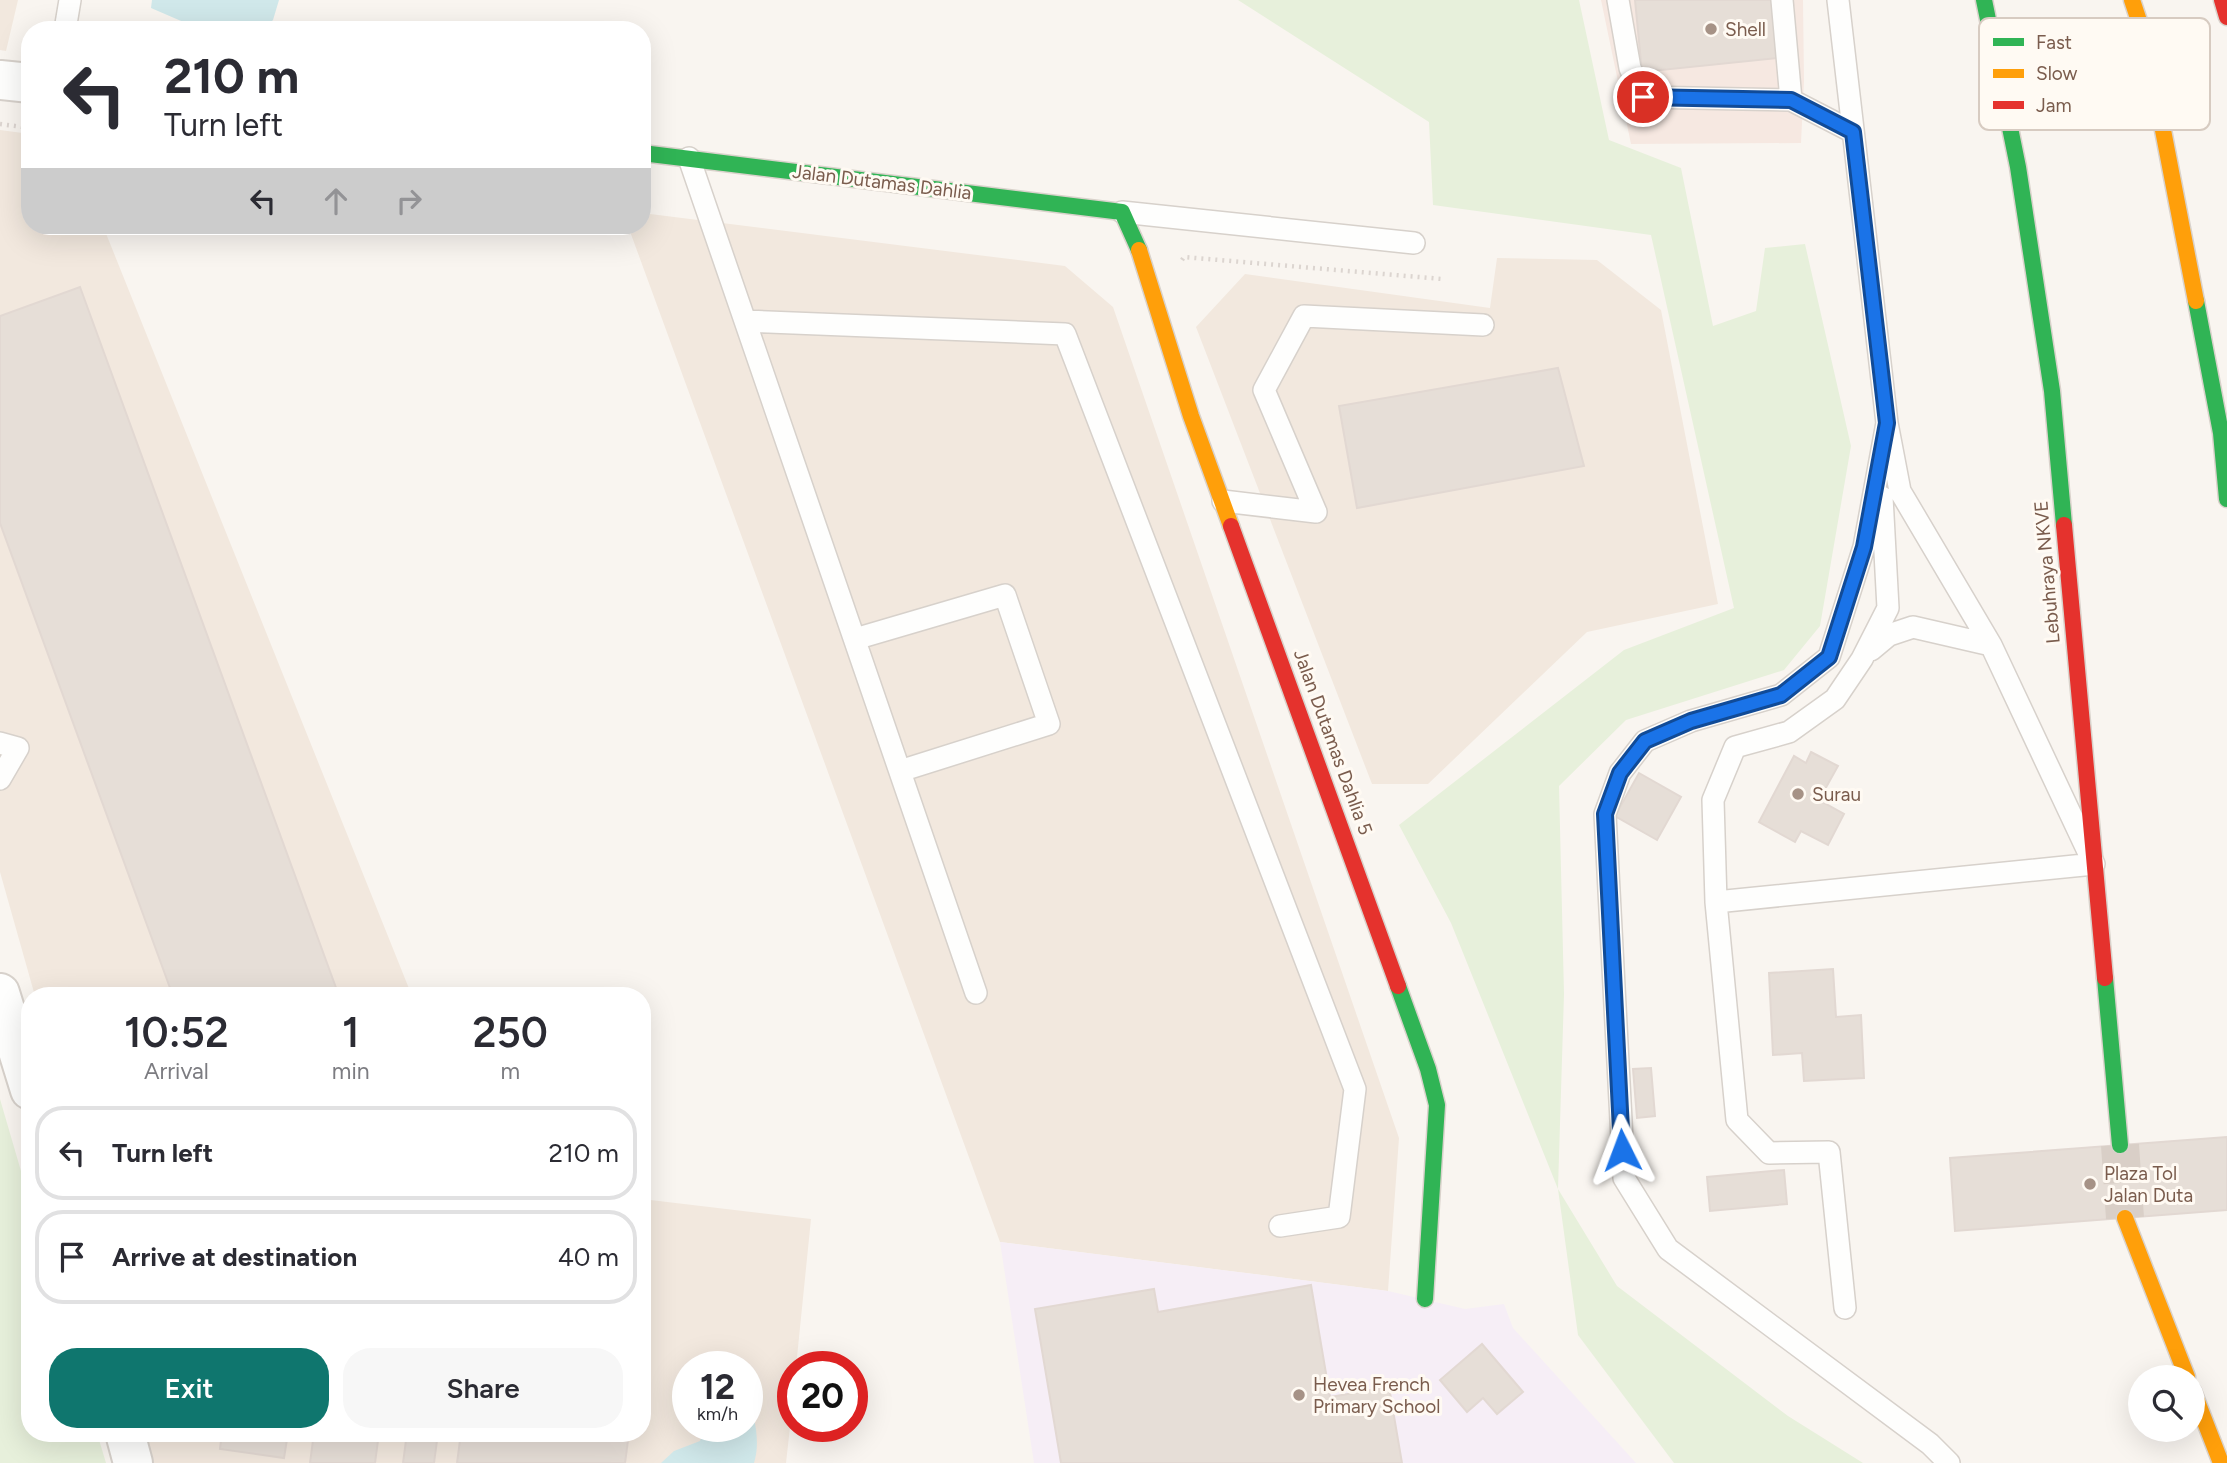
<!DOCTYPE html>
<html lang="en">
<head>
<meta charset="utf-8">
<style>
  :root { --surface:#fff; --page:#f7f7f7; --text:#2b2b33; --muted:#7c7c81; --line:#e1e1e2; --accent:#0f766e }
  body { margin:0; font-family:Figtree,sans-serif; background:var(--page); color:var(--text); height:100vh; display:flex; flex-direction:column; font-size:26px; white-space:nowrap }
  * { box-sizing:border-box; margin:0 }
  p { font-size:23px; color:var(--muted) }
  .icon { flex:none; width:38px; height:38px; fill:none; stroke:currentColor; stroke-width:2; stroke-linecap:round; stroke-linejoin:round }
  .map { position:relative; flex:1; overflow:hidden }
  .side { position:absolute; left:21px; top:987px; width:630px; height:455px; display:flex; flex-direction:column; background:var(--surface); border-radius:28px; box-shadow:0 7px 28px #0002 }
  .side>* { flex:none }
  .guide { position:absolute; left:21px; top:21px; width:630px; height:214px; border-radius:28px; box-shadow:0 7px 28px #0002; background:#fff; color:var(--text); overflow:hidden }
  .tools { position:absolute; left:2128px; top:1365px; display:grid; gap:14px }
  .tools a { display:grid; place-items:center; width:77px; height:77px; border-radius:50%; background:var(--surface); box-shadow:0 7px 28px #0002; font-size:35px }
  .speed { position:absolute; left:672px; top:1351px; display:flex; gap:14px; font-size:35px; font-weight:700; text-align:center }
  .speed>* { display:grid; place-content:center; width:91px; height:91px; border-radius:50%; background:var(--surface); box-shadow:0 7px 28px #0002; line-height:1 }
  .speed small { font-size:18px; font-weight:400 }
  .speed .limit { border:10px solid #d22; background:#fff; color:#111 }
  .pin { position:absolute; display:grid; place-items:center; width:60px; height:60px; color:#fff; margin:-30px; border:4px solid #fff; border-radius:50%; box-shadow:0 2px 7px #0007 }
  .me { position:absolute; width:77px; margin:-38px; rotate:357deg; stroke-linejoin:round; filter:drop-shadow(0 0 5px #0008) }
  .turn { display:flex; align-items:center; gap:24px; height:147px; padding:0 28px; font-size:32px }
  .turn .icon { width:91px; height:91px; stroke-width:2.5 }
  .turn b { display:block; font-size:49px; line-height:60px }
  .lanes { display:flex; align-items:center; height:66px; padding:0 28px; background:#0003; justify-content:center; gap:35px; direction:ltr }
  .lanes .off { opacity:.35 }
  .eta { display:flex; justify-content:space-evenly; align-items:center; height:119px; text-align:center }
  .eta b { font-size:42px; font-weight:600; line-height:49px }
  .cta { display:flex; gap:14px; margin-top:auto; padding:14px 28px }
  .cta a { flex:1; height:80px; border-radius:28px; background:var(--accent); color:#fff; font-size:28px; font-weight:600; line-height:80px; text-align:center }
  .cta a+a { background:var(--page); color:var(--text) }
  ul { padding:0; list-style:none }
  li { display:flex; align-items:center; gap:21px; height:94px; margin:0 14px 10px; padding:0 14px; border:4px solid var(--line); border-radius:28px }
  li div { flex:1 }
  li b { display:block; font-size:26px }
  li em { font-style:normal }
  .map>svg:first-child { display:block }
</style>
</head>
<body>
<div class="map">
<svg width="2227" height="1463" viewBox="0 0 2227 1463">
  <rect width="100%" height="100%" fill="#f9f5f0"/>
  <path fill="#f2e8de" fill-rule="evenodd" d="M 0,0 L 18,0 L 6,51 L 0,50 Z
    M 0,130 L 30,134 L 30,226 L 103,226 L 412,996 L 35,996 L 0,872 Z
    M 642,213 L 1065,266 L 1113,307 L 1399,1138 L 1388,1291 L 1000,1242 L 628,226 L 642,226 Z
    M 1497,258 L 1597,260 L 1661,310 L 1718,604 L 1587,632 L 1428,784 L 1372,784 L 1196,327 L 1245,274 L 1490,308 Z
    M 642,1199 L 811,1219 L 796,1367 L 793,1367 L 793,1400 L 786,1463 L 143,1463 L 137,1433 L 642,1433 ZM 688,1367 L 747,1367 L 747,1426 L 688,1426 Z"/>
  <path fill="#f6e8e1" d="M 1601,0 L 1803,0 L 1804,81 L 1801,143 L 1631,144 Z"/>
  <path fill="#f6eef6" d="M 1000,1242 L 1388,1291 L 1465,1309 L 1504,1304 L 1513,1328 L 1636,1463 L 1034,1463 Z"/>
  <path fill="#e7f0db" d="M 1238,0 L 1579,0 L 1609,140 L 1681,168 L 1713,326 L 1756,311 L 1765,248 L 1805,244 L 1851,446 L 1820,626 L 1784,670 L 1626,720 L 1559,786 L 1564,994 L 1558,1189 L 1617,1286 L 1788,1416 L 1863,1463 L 1674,1463 L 1578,1335 L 1558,1189 L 1451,923 L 1399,825 L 1624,650 L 1734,608 L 1651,235 L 1433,205 L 1429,122 Z
    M 0,1099 L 30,1202 L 30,1433 L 97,1433 L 106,1463 L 0,1463 Z"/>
  <path fill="#d0e8ea" d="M 152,0 L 279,0 L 273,20 L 263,30 L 202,30 L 151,8 Z
    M 748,1395 C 754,1416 761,1441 754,1463 L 661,1463 L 674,1451 L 700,1441 L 705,1426 L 747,1426 Z"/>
  <path fill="#e6ded7" stroke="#e2d8d2" stroke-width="2" d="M 1635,0 L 1781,0 L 1787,57 L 1642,72 Z
    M 80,287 L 339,996 L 173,996 L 0,523 L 0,316 Z
    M 1558,368 L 1584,466 L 1357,508 L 1339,406 Z
    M 1811,752 L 1838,766 L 1819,800 L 1844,814 L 1828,845 L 1801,831 L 1795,842 L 1759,822 L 1794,756 L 1806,763 Z
    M 1639,773 L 1681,797 L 1657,840 L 1615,816 Z
    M 1833,969 L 1836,1017 L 1861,1015 L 1864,1078 L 1804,1081 L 1802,1053 L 1773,1055 L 1769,973 Z
    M 1651,1068 L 1655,1116 L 1637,1118 L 1633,1069 Z
    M 2227,1137 L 2227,1210 L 1955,1231 L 1950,1158 Z
    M 1784,1170 L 1787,1204 L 1710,1211 L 1707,1177 Z
    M 1311,1285 L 1330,1397 L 1389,1387 L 1402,1463 L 1061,1463 L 1035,1309 L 1154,1289 L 1158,1312 Z
    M 1482,1344 L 1523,1392 L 1497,1414 L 1483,1398 L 1467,1412 L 1440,1380 Z
    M 222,1433 L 288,1433 L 284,1458 L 220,1449 Z
    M 314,1433 L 379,1433 L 375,1463 L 310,1463 Z
    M 407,1433 L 438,1433 L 434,1463 L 403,1463 Z
    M 461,1433 L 629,1433 L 625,1463 L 457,1463 Z"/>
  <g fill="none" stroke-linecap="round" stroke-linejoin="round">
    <path stroke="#d9cfc7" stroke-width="38" stroke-dasharray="38 19" stroke-linecap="butt" d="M 2120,1145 L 2125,1218"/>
    <defs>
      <path id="lane" d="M 1618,0 L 1630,68 L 1643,97 L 1791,100
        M 1782,0 L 1791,100 L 1853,132
        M 65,30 L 70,0
        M 689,158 L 976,993
        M 1122,212 L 1414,243
        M 746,321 L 1065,334 L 1355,1089 L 1339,1217 L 1280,1226
        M 1887,423 L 1864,547 L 1829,657 L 1781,695 L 1691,721 L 1645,741 L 1620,773 L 1605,814 L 1624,1178 L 1668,1249 L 1930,1444 L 1949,1463
        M 1223,501 L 1316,512
        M 1316,512 L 1264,390 L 1304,316 L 1483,325
        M 855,639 L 1005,595 L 1049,724 L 900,771
        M 1871,650 L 1889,635 L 1913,627 L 1991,645
        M 0,743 L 18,748 L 0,779
        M 1716,902 L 2094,864 L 1991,645 L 1900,491 L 1887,423 L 1838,0
        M 1845,1308 L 1829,1152 L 1769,1153 L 1737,1120 L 1716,902 L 1713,800 L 1735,747 L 1789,732 L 1835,699 L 1862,659 L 1888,608 L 1882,497"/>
      <path id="street" d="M 0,80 L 30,83
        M 0,993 L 30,1090
        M 125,1433 L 133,1463"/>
      <path id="fast" d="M 1984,0 L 2018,167 L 2052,391 L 2064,525
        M 642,153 L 1122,212 L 1139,250
        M 2196,301 L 2221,433 L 2227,499
        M 2105,978 L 2120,1145
        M 1398,986 L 1428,1069 L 1437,1105 L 1425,1299"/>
      <path id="slow" d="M 2132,0 L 2146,42 L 2196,301
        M 1139,250 L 1191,416 L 1231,526
        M 2125,1218 L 2187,1377
        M 2193,1391 L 2221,1463"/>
      <path id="jam" d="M 2222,0 L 2227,17
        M 2064,525 L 2105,978
        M 1231,526 L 1398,986"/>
    </defs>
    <use href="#lane" stroke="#d7d1cb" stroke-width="24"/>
    <use href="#street" stroke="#d7d1cb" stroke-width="42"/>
    <use href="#fast" stroke="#d9d2cb" stroke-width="19"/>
    <use href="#slow" stroke="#d9d2cb" stroke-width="19"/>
    <use href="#jam" stroke="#d9d2cb" stroke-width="19"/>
    <path stroke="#dcd5d0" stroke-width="4.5" stroke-dasharray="2 5" stroke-linecap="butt" d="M 0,124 L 30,128
      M 1182,260 L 1184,257 L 1442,279"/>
    <use href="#lane" stroke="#fefefd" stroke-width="21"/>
    <use href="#street" stroke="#fefefd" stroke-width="38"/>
    <use href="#fast" stroke="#30b455" stroke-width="16"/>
    <use href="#slow" stroke="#ff9f0a" stroke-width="16"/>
    <use href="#jam" stroke="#e5322d" stroke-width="16"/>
  </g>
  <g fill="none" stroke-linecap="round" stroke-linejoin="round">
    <defs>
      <path id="route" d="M 1622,1150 L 1605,814 L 1620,773 L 1645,741 L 1691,721 L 1781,695 L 1829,657 L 1864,547 L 1887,423 L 1853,132 L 1791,100 L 1643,97"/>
    </defs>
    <use href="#route" stroke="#114b97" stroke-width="18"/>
    <use href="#route" stroke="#1a73e8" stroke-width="12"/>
  </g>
  <g fill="#a69286" stroke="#fffaf3" stroke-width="2.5">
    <circle cx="1711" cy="29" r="7"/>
    <circle cx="1798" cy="794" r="7"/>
    <circle cx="2090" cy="1184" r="7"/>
    <circle cx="1299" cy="1395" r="7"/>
  </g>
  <g text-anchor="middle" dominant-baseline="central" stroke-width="6" stroke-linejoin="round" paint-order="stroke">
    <g font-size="19" fill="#7a5c4d" stroke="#fffaf3" text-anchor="start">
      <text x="1725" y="29">Shell</text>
      <text x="1812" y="794">Surau</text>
      <text x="2104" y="1173">Plaza Tol<tspan x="2104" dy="22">Jalan Duta</tspan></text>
      <text x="1313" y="1384">Hevea French<tspan x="1313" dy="22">Primary School</tspan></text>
    </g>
    <g font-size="19" fill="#7a5c4d" stroke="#fffaf3">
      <text transform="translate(882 182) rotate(7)">Jalan Dutamas Dahlia</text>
      <text transform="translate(2047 572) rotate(-95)">Lebuhraya NKVE</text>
      <text transform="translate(1333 742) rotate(70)">Jalan Dutamas Dahlia 5</text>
    </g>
  </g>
  <rect x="1979" y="18" width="231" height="112" rx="10" fill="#fffaf3" stroke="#d7cbc1" stroke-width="2"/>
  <rect x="1993" y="38" width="31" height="8" fill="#30b455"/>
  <rect x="1993" y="69" width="31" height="9" fill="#ff9f0a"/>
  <rect x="1993" y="101" width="31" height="8" fill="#e5322d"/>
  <g font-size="19" fill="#7a5c4d">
    <text x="2036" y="49">Fast</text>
    <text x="2036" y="80">Slow</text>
    <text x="2036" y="112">Jam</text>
  </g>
</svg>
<div class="tools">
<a><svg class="icon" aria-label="search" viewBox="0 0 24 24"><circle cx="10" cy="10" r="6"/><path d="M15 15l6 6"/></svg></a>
</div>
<div class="speed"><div>12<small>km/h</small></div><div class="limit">20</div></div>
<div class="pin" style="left:1643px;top:97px;background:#d93025"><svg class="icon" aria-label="arrive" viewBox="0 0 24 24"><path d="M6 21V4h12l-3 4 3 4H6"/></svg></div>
<svg class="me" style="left:1622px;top:1150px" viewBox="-20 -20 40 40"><path d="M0-17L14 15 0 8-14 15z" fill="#1a73e8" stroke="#fff" stroke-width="4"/></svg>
<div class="guide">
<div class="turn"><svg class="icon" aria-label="left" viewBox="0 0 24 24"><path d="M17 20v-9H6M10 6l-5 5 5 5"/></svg><div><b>210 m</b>Turn left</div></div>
<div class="lanes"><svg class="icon" aria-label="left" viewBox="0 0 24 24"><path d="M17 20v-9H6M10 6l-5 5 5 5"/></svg><svg class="icon off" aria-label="ahead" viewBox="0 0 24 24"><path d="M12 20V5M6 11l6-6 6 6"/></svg><svg class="icon off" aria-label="right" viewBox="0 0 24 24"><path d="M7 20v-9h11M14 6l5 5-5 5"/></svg></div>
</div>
<section class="side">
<div class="eta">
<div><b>10:52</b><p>Arrival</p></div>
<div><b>1</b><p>min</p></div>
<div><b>250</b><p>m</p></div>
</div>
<ul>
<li><svg class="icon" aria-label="left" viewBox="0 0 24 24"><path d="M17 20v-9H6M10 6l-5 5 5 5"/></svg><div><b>Turn left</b></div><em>210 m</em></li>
<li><svg class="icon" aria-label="arrive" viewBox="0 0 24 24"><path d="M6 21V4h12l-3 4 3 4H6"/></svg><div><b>Arrive at destination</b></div><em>40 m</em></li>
</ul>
<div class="cta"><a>Exit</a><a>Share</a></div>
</section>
</div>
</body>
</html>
